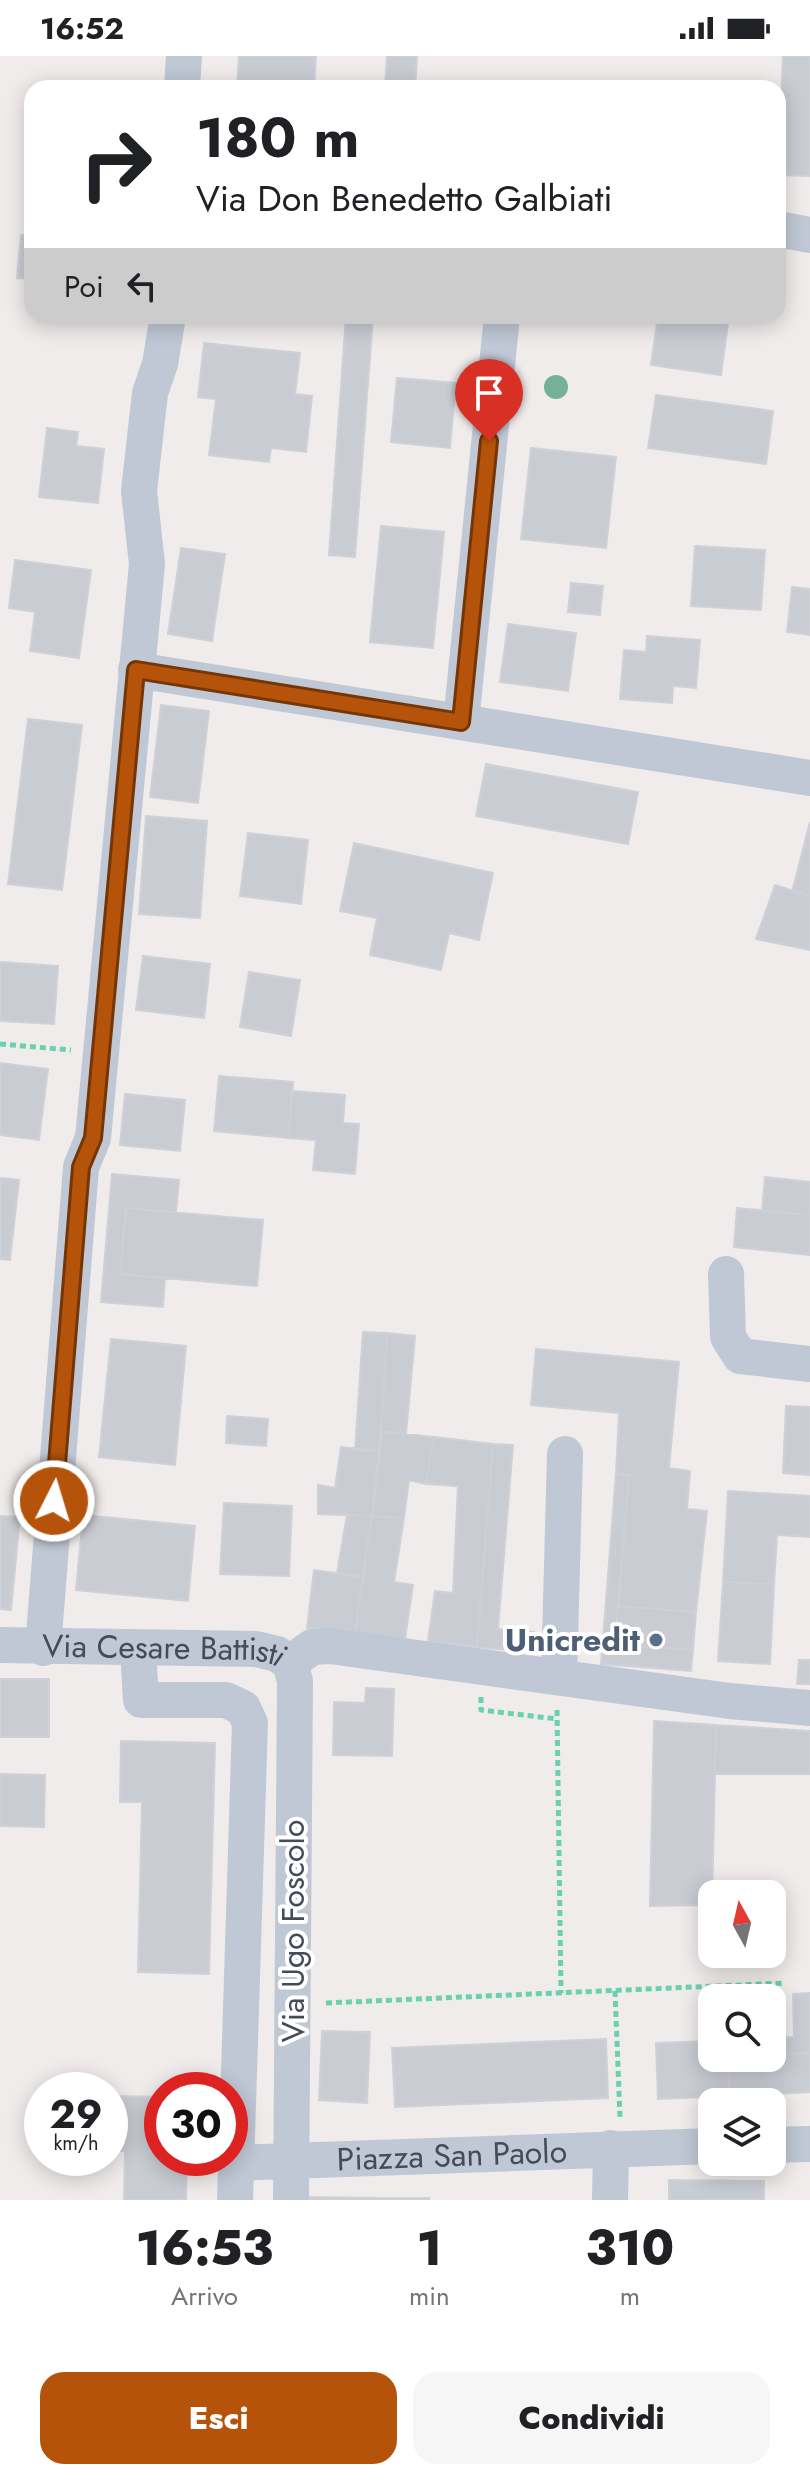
<!DOCTYPE html>
<html lang="it">
<head>
<meta charset="utf-8">
<style>
  :root { --surface:#fff; --page:#f6f6f6; --text:#202124; --muted:#757577; --accent:#b45309 }
  body { margin:0; font-family:Jost,sans-serif; background:var(--page); color:var(--text); height:100vh; display:flex; flex-direction:column; font-size:30px; white-space:nowrap }
  * { box-sizing:border-box; margin:0 }
  p { font-size:26px; color:var(--muted) }
  .icon { flex:none; width:44px; height:44px; fill:none; stroke:currentColor; stroke-width:2; stroke-linecap:round; stroke-linejoin:round }
  .map { position:relative; height:2144px; overflow:hidden }
  .drawer { display:flex; flex-direction:column; background:var(--surface); flex:1 }
  .drawer>* { flex:none }
  .top-card { position:absolute; left:24px; top:24px; width:762px; height:244px; border-radius:24px; box-shadow:0 4px 20px #0003; background:#fff; color:var(--text); overflow:hidden }
  .needle { width:52px; rotate:352deg }
  .controls { position:absolute; left:698px; top:1824px; display:grid; gap:16px }
  .controls a { display:grid; place-items:center; width:88px; height:88px; border-radius:16px; background:var(--surface); box-shadow:0 4px 20px #0003; font-size:40px }
  .speed { position:absolute; left:24px; top:2016px; display:flex; gap:16px; font-size:40px; font-weight:700; text-align:center }
  .speed>* { display:grid; place-content:center; width:104px; height:104px; border-radius:50%; background:var(--surface); box-shadow:0 4px 20px #0003; line-height:1 }
  .speed small { font-size:20px; font-weight:400 }
  .speed .limit { border:12px solid #d22; background:#fff; color:#111 }
  .pin { position:absolute; display:grid; place-items:center; width:68px; height:68px; color:#fff; margin:-82px -34px; border-radius:50% 50% 50% 0; rotate:-45deg; box-shadow:0 0 8px #0007 }
  .pin .icon { rotate:45deg }
  .me { position:absolute; width:88px; margin:-44px; rotate:5deg; stroke-linejoin:round; filter:drop-shadow(0 0 6px #0008) }
  .turn { display:flex; align-items:center; gap:28px; height:168px; padding:0 40px; font-size:36px }
  .turn .icon { width:104px; height:104px; stroke-width:2.5 }
  .turn b { display:block; font-size:56px; line-height:68px }
  .then { display:flex; align-items:center; height:76px; padding:0 40px; background:#0003; gap:16px; font-size:30px }
  .eta { display:flex; justify-content:space-evenly; align-items:center; height:136px; text-align:center }
  .eta b { font-size:48px; font-weight:800; line-height:56px }
  .primary-button { display:flex; gap:16px; margin-top:auto; padding:16px 40px }
  .primary-button a { flex:1; height:92px; border-radius:24px; background:var(--accent); color:#fff; font-size:32px; font-weight:800; line-height:92px; text-align:center }
  .primary-button a+a { background:var(--page); color:var(--text) }
  .status { display:flex; justify-content:space-between; align-items:center; height:56px; padding:0 40px; background:var(--surface); direction:ltr }
  .status svg { height:22px; fill:currentColor }
  .map>svg:first-child { display:block }
</style>
</head>
<body>
<div class="status"><b>16:52</b><svg viewBox="0 0 49 12"><path d="M0 12V9h3v3zM5 12V6h3v6zM10 12V3h3v9zM15 12V0h3v12zM26 1h20v11H26zM47 4h2v5h-2z"/></svg></div>
<div class="map">
<svg width="810" height="2144" viewBox="0 0 810 2144">
  <rect width="100%" height="100%" fill="#efeceb"/>
  <path fill="#caccd4" stroke="#cfd0d8" stroke-width="2" d="M 239,0 L 316,0 L 314,32 L 237,32 Z
    M 387,0 L 417,0 L 415,32 L 385,32 Z
    M 783,0 L 810,0 L 810,120 L 778,119 Z
    M 458,25 L 514,29 L 514,32 L 458,32 Z
    M 651,25 L 711,25 L 711,32 L 651,32 Z
    M 21,179 L 32,180 L 32,223 L 17,222 Z
    M 346,260 L 373,260 L 355,501 L 329,499 Z
    M 658,260 L 729,260 L 721,319 L 651,309 Z
    M 204,287 L 300,297 L 295,338 L 312,340 L 306,396 L 271,392 L 269,406 L 209,399 L 216,343 L 198,341 Z
    M 397,322 L 456,327 L 450,392 L 391,386 Z
    M 656,339 L 773,355 L 766,408 L 648,392 Z
    M 47,372 L 78,376 L 76,390 L 104,393 L 98,447 L 39,441 Z
    M 531,392 L 616,401 L 606,492 L 521,483 Z
    M 381,470 L 444,476 L 433,592 L 370,586 Z
    M 695,490 L 765,494 L 761,554 L 691,550 Z
    M 181,492 L 225,498 L 212,585 L 168,578 Z
    M 15,504 L 91,514 L 79,602 L 30,595 L 35,556 L 9,552 Z
    M 571,527 L 603,530 L 600,559 L 568,556 Z
    M 792,531 L 810,533 L 810,579 L 787,576 Z
    M 508,568 L 576,577 L 568,635 L 500,626 Z
    M 647,580 L 700,584 L 696,632 L 673,630 L 672,647 L 620,643 L 624,594 L 646,596 Z
    M 161,649 L 209,655 L 198,747 L 150,741 Z
    M 28,663 L 82,669 L 62,834 L 8,828 Z
    M 486,708 L 638,736 L 628,788 L 476,760 Z
    M 146,760 L 207,765 L 200,862 L 139,858 Z
    M 810,766 L 810,840 L 792,836 Z
    M 248,777 L 308,784 L 301,848 L 240,840 Z
    M 354,787 L 493,817 L 479,884 L 449,877 L 441,914 L 370,899 L 377,862 L 340,855 Z
    M 775,829 L 810,840 L 810,894 L 756,883 Z
    M 143,900 L 210,908 L 204,962 L 136,954 Z
    M 0,906 L 58,910 L 54,968 L 0,965 Z
    M 249,916 L 300,924 L 291,980 L 240,971 Z
    M 0,1007 L 48,1013 L 39,1084 L 0,1079 Z
    M 219,1020 L 293,1026 L 288,1082 L 214,1075 Z
    M 292,1035 L 345,1039 L 343,1067 L 359,1068 L 355,1118 L 313,1114 L 316,1084 L 288,1082 Z
    M 125,1038 L 185,1044 L 180,1095 L 120,1089 Z
    M 112,1118 L 179,1124 L 176,1156 L 126,1152 L 120,1218 L 165,1222 L 163,1251 L 101,1246 Z
    M 765,1121 L 810,1126 L 810,1159 L 762,1155 Z
    M 0,1122 L 19,1124 L 10,1204 L 0,1203 Z
    M 126,1152 L 263,1164 L 257,1230 L 120,1218 Z
    M 737,1152 L 810,1159 L 810,1199 L 734,1191 Z
    M 363,1276 L 387,1277 L 380,1395 L 355,1394 Z
    M 387,1277 L 415,1280 L 406,1378 L 381,1375 Z
    M 111,1283 L 186,1290 L 175,1409 L 99,1401 Z
    M 536,1293 L 679,1306 L 669,1412 L 690,1415 L 687,1453 L 707,1455 L 696,1556 L 618,1550 L 629,1419 L 616,1418 L 619,1357 L 531,1349 Z
    M 786,1350 L 810,1351 L 810,1419 L 783,1417 Z
    M 227,1360 L 268,1363 L 266,1390 L 226,1387 Z
    M 381,1375 L 434,1381 L 426,1428 L 409,1424 L 404,1462 L 372,1460 Z
    M 434,1381 L 493,1388 L 477,1591 L 428,1585 L 435,1535 L 453,1537 L 458,1430 L 426,1428 Z
    M 493,1388 L 513,1389 L 498,1573 L 534,1576 L 532,1596 L 477,1591 Z
    M 341,1391 L 380,1395 L 372,1460 L 318,1458 L 318,1429 L 335,1432 Z
    M 616,1418 L 629,1419 L 615,1589 L 693,1594 L 691,1615 L 601,1608 Z
    M 728,1435 L 810,1440 L 810,1481 L 777,1479 L 774,1528 L 723,1526 Z
    M 224,1447 L 292,1450 L 289,1520 L 220,1518 Z
    M 83,1459 L 195,1470 L 188,1545 L 76,1534 Z
    M 347,1459 L 372,1460 L 363,1521 L 337,1517 Z
    M 0,1460 L 20,1461 L 11,1554 L 0,1553 Z
    M 372,1460 L 404,1462 L 394,1526 L 413,1529 L 405,1583 L 355,1577 Z
    M 314,1514 L 363,1521 L 355,1577 L 307,1572 Z
    M 723,1526 L 774,1528 L 770,1608 L 718,1605 Z
    M 618,1550 L 696,1556 L 693,1594 L 615,1589 Z
    M 799,1604 L 810,1604 L 810,1628 L 797,1628 Z
    M 0,1623 L 49,1623 L 49,1681 L 0,1681 Z
    M 366,1632 L 394,1633 L 392,1700 L 333,1699 L 334,1646 L 365,1647 Z
    M 654,1665 L 716,1669 L 712,1849 L 650,1850 Z
    M 716,1669 L 810,1675 L 810,1718 L 715,1718 Z
    M 121,1685 L 215,1687 L 209,1918 L 138,1916 L 142,1746 L 120,1746 Z
    M 1,1718 L 45,1719 L 44,1771 L 0,1770 Z
    M 810,1937 L 810,1997 L 772,1999 L 772,1982 L 794,1981 L 793,1938 Z
    M 322,1975 L 370,1976 L 367,2047 L 319,2044 Z
    M 606,1983 L 608,2042 L 395,2051 L 392,1992 Z
    M 712,1985 L 712,2002 L 728,2002 L 730,2040 L 658,2043 L 656,1987 Z
    M 810,1997 L 810,2036 L 730,2040 L 728,2002 L 772,2002 L 772,1999 Z
    M 110,2040 L 162,2041 L 162,2102 L 187,2102 L 186,2144 L 124,2144 L 125,2095 L 110,2095 Z
    M 669,2124 L 764,2125 L 764,2144 L 669,2144 Z
    M 306,2141 L 375,2142 L 375,2144 L 306,2144 Z
    M 375,2142 L 429,2142 L 429,2144 L 375,2144 Z"/>
  <g fill="none" stroke-linecap="round" stroke-linejoin="round">
    <path stroke="#6ad1ae" stroke-width="5" stroke-dasharray="6 4" stroke-linecap="butt" d="M 0,988 L 71,994
      M 481,1641 L 481,1654 L 557,1663
      M 557,1654 L 561,1937
      M 615,1935 L 620,2061
      M 326,1947 L 785,1927"/>
    <g stroke="#c0c8d5" stroke-width="36">
      <path d="M 182,32 L 184,0"/>
      <path d="M 778,173 L 810,179"/>
      <path d="M 136,614 L 810,722"/>
      <path d="M 461,666 L 502,260"/>
      <path d="M 726,1218 L 728,1281 L 740,1300 L 810,1308"/>
      <path id="s1" d="M 0,1589 L 256,1593 L 277,1598 L 290,1607"/>
      <path d="M 43,1592 L 81,1111 L 93,1082 L 147,508 L 139,435 L 150,337 L 160,308 L 168,260"/>
      <path d="M 138,1593 L 141,1644 L 226,1644 L 243,1652 L 250,1667 L 235,2144"/>
      <path d="M 290,1607 L 295,1625 L 291,2144"/>
      <path d="M 290,1607 L 312,1591 L 330,1590 L 730,1645 L 810,1652"/>
      <path d="M 559,1621 L 565,1398"/>
      <path d="M 772,2089 L 810,2088"/>
      <path id="s2" d="M 236,2107 L 712,2090"/>
      <path d="M 610,2144 L 611,2092"/>
    </g>
  </g>
  <circle fill="#74b09a" cx="556" cy="331" r="12"/>
  <g fill="none" stroke-linecap="round" stroke-linejoin="round">
    <defs>
      <path id="route" d="M 54,1445 L 81,1111 L 93,1082 L 136,614 L 461,666 L 489,385"/>
    </defs>
    <use href="#route" stroke="#753606" stroke-width="20"/>
    <use href="#route" stroke="#b45309" stroke-width="14"/>
  </g>
  <circle fill="#5c6f8a" stroke="#fff" stroke-width="3" cx="656" cy="1584" r="8"/>
  <g text-anchor="middle" dominant-baseline="central" stroke-width="8" stroke-linejoin="round" paint-order="stroke">
    <g font-size="32" font-weight="bold" fill="#4e5e75" stroke="#fff" text-anchor="end">
      <text x="640" y="1584">Unicredit</text>
    </g>
    <g font-size="32" fill="#434c5a" stroke="#fff">
      <text stroke="none"><textPath href="#s1" startOffset="164">Via Cesare Battisti</textPath></text>
      <text transform="translate(293 1875) rotate(-90)">Via Ugo Foscolo</text>
      <text stroke="none"><textPath href="#s2" startOffset="216">Piazza San Paolo</textPath></text>
    </g>
  </g>
</svg>
<div class="controls">
<a><svg class="needle" viewBox="-14 -14 28 28"><path d="M0-13l5 13h-10z" fill="#e53935"/><path d="M0 13l5-13h-10z" fill="#757577"/></svg></a>
<a><svg class="icon" aria-label="search" viewBox="0 0 24 24"><circle cx="10" cy="10" r="6"/><path d="M15 15l6 6"/></svg></a>
<a><svg class="icon" aria-label="layers" viewBox="0 0 24 24"><path d="M12 4l9 5-9 5-9-5zM3 14l9 5 9-5"/></svg></a>
</div>
<div class="speed"><div>29<small>km/h</small></div><div class="limit">30</div></div>
<div class="pin" style="left:489px;top:385px;background:#d93025"><svg class="icon" aria-label="arrive" viewBox="0 0 24 24"><path d="M6 21V4h12l-3 4 3 4H6"/></svg></div>
<svg class="me" style="left:54px;top:1445px" viewBox="-20 -20 40 40"><circle r="17" fill="#b45309" stroke="#fff" stroke-width="3"/><path d="M0-11L8 9 0 5-8 9z" fill="#fff"/></svg>
<div class="top-card">
<div class="turn"><svg class="icon" aria-label="right" viewBox="0 0 24 24"><path d="M7 20v-9h11M14 6l5 5-5 5"/></svg><div><b>180 m</b>Via Don Benedetto Galbiati</div></div>
<div class="then">Poi<svg class="icon" aria-label="left" viewBox="0 0 24 24"><path d="M17 20v-9H6M10 6l-5 5 5 5"/></svg></div>
</div>
</div>
<section class="drawer">
<div class="eta">
<div><b>16:53</b><p>Arrivo</p></div>
<div><b>1</b><p>min</p></div>
<div><b>310</b><p>m</p></div>
</div>
<div class="primary-button"><a>Esci</a><a>Condividi</a></div>
</section>
</body>
</html>
